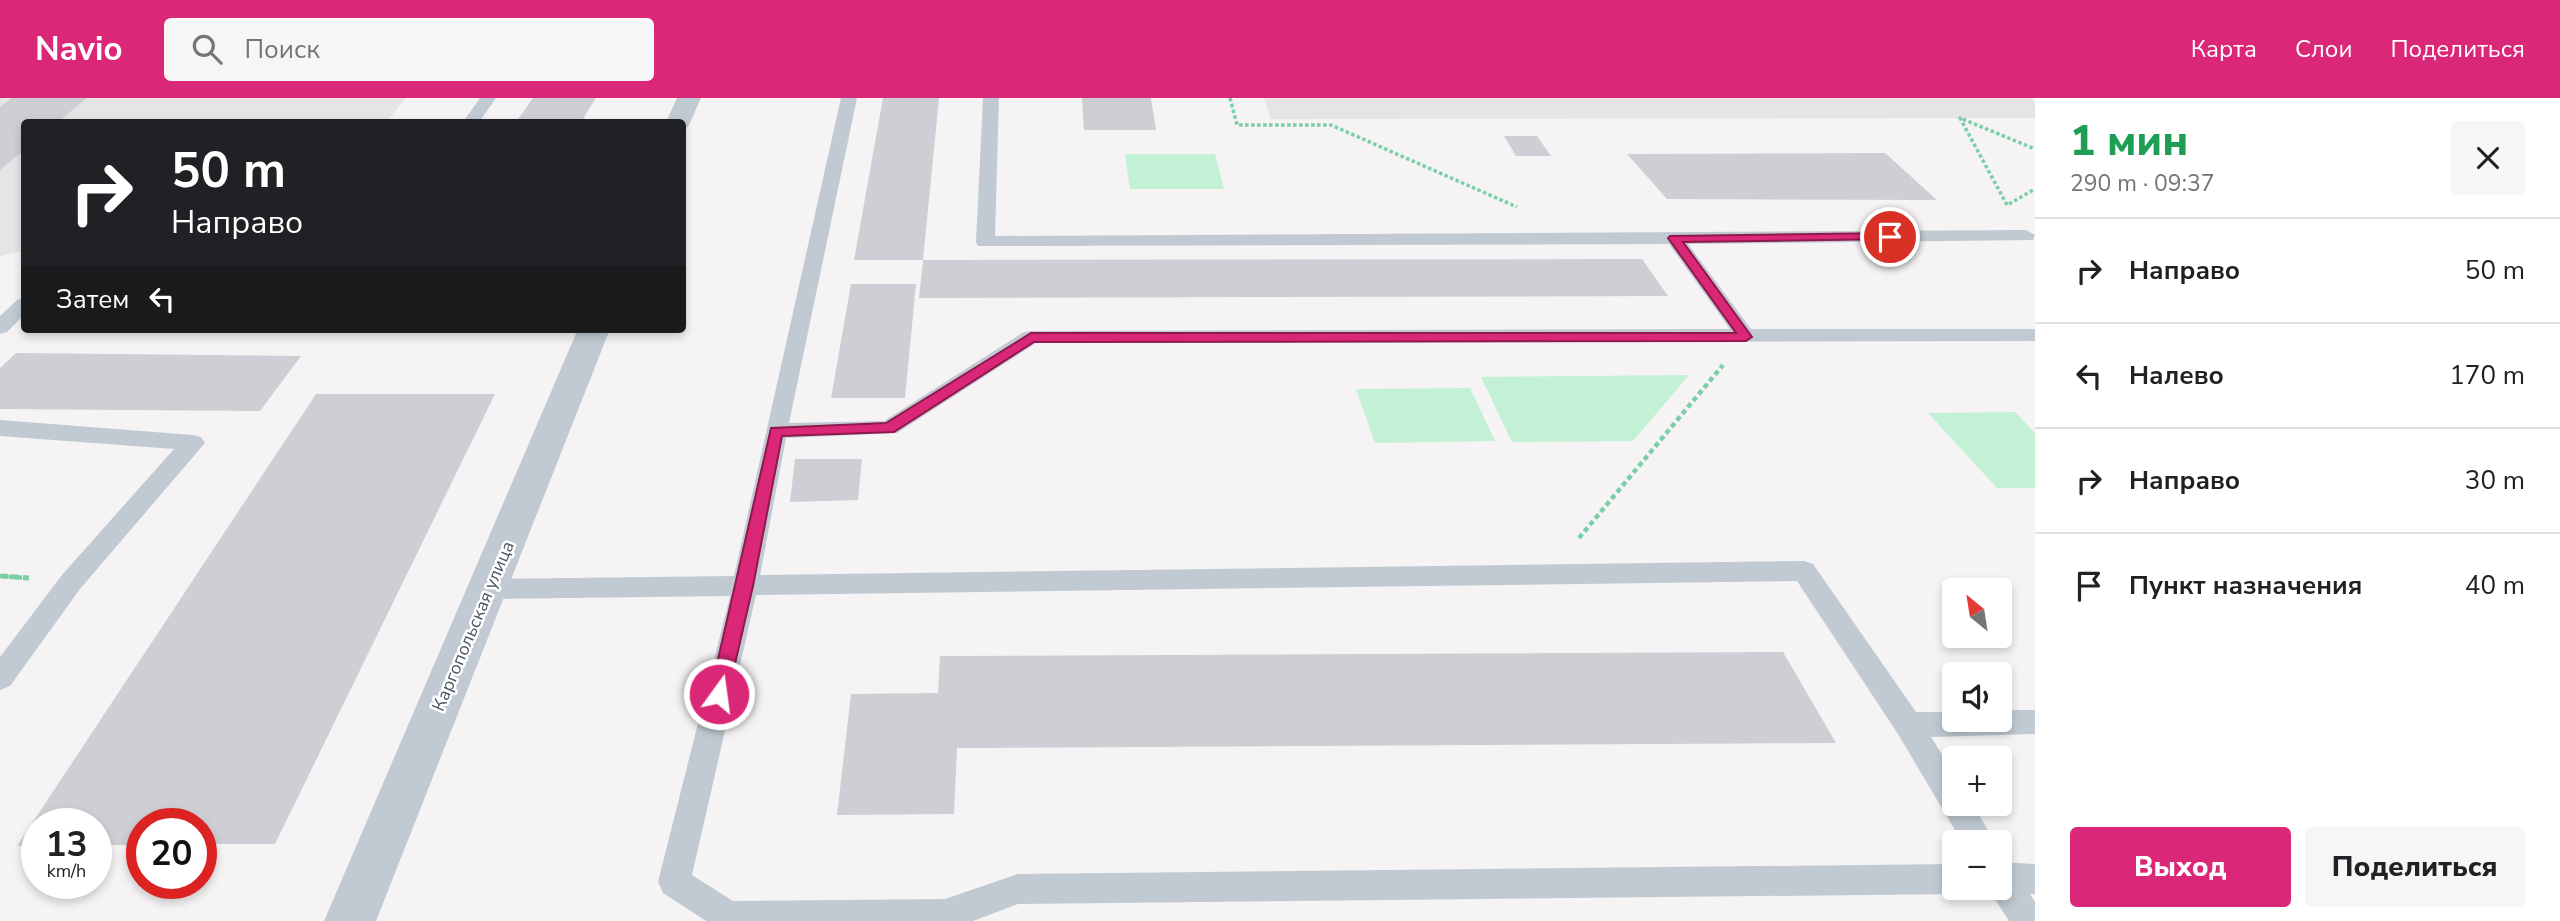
<!DOCTYPE html>
<html lang="ru">
<head>
<meta charset="utf-8">
<style>
  :root { --surface:#fff; --page:#f6f6f6; --text:#202124; --muted:#757577; --line:#e0e0e0; --accent:#db2777 }
  body { margin:0; font-family:"Nunito Sans",sans-serif; background:var(--page); color:var(--text); height:100vh; display:flex; flex-direction:column; font-size:26px; white-space:nowrap }
  * { box-sizing:border-box; margin:0 }
  p { font-size:23px; color:var(--muted) }
  .icon { flex:none; width:38px; height:38px; fill:none; stroke:currentColor; stroke-width:2; stroke-linecap:round; stroke-linejoin:round }
  .map { position:relative; flex:1; overflow:hidden }
  .sheet { display:flex; flex-direction:column; background:var(--surface); width:525px }
  .sheet>* { flex:none }
  .guide { position:absolute; left:21px; top:21px; width:665px; height:214px; border-radius:7px; box-shadow:0 4px 10px #0003; background:#202124; color:#fff; overflow:hidden }
  .needle { width:46px; rotate:330deg }
  .fabs { position:absolute; left:1942px; top:480px; display:grid; gap:14px }
  .fabs a { display:grid; place-items:center; width:70px; height:70px; border-radius:7px; background:var(--surface); box-shadow:0 4px 10px #0003; font-size:35px }
  .speed { position:absolute; left:21px; top:710px; display:flex; gap:14px; font-size:35px; font-weight:700; text-align:center }
  .speed>* { display:grid; place-content:center; width:91px; height:91px; border-radius:50%; background:var(--surface); box-shadow:0 4px 10px #0003; line-height:1 }
  .speed small { font-size:18px; font-weight:400 }
  .speed .limit { border:10px solid #d22; background:#fff; color:#111 }
  .pin { position:absolute; display:grid; place-items:center; width:60px; height:60px; color:#fff; margin:-30px; border:4px solid #fff; border-radius:50%; box-shadow:0 2px 7px #0007 }
  .me { position:absolute; width:77px; margin:-38px; rotate:14deg; stroke-linejoin:round; filter:drop-shadow(0 0 5px #0008) }
  .turn { display:flex; align-items:center; gap:24px; height:147px; padding:0 35px; font-size:32px }
  .turn .icon { width:91px; height:91px; stroke-width:2.5 }
  .turn b { display:block; font-size:49px; line-height:60px }
  .then { display:flex; align-items:center; height:66px; padding:0 35px; background:#0003; gap:14px; font-size:26px }
  .round { display:grid; place-items:center; flex:none; width:74px; height:74px; border-radius:7px; background:var(--page) }
  .headline { display:flex; align-items:center; justify-content:space-between; height:119px; padding:0 35px }
  h1 { font-size:42px; font-weight:800; line-height:52px; color:#1e9e55 }
  .action { display:flex; gap:14px; margin-top:auto; padding:14px 35px }
  .action a { flex:1; height:80px; border-radius:7px; background:var(--accent); color:#fff; font-size:28px; font-weight:800; line-height:80px; text-align:center }
  .action a+a { background:var(--page); color:var(--text) }
  ul { padding:0; list-style:none }
  li { display:flex; align-items:center; gap:21px; height:105px; padding:0 35px; border-top:2px solid var(--line) }
  li div { flex:1 }
  li b { display:block; font-size:26px }
  li em { font-style:normal }
  header { display:flex; align-items:center; gap:42px; box-sizing:border-box; height:98px; padding:0 35px; background:var(--accent); color:#fff }
  header strong { font-size:33px }
  nav { display:flex; gap:38px; margin-inline-start:auto; font-size:24px }
  .search { width:490px; height:63px; background:var(--page); display:flex; align-items:center; gap:18px; box-sizing:border-box; padding:0 24px; border-radius:7px; color:var(--muted); font-size:26px }
  main { display:flex; flex:1; min-height:0 }
  .map>svg:first-child { display:block }
</style>
</head>
<body>
<header>
<strong>Navio</strong>
<div class="search"><svg class="icon" aria-label="search" viewBox="0 0 24 24"><circle cx="10" cy="10" r="6"/><path d="M15 15l6 6"/></svg>Поиск</div>
<nav><a>Карта</a><a>Слои</a><a>Поделиться</a></nav>
</header>
<main>
<div class="map">
<svg width="2035" height="823" viewBox="0 0 2035 823">
  <rect width="100%" height="100%" fill="#f5f3f3"/>
  <path fill="#e6e4e5" d="M 0,0 L 406,0 L 386,24 L 24,24 L 24,153 L 0,158 Z
    M 1264,0 L 2030,0 L 2035,4 L 2035,20 L 1271,21 Z"/>
  <path fill="#c3f1d5" d="M 1125,56 L 1215,56 L 1224,91 L 1130,91 Z
    M 1689,277 L 1633,343 L 1512,344 L 1481,279 Z
    M 1470,290 L 1495,343 L 1375,345 L 1356,291 Z
    M 2015,314 L 2035,335 L 2035,390 L 1997,390 L 1928,315 Z"/>
  <path fill="#cdcfd5" d="M 12,0 L 87,0 L 58,24 L 24,24 L 24,52 L 0,72 L 0,9 Z
    M 533,0 L 596,0 L 581,24 L 516,24 Z
    M 883,0 L 939,0 L 923,162 L 1642,161 L 1668,198 L 919,200 L 923,162 L 854,162 Z
    M 1082,0 L 1151,0 L 1156,32 L 1084,32 Z
    M 1504,38 L 1537,38 L 1551,58 L 1516,58 Z
    M 1885,55 L 1937,102 L 1667,101 L 1627,56 Z
    M 851,186 L 916,186 L 905,300 L 831,300 Z
    M 16,255 L 301,258 L 260,313 L 0,311 L 0,270 Z
    M 316,296 L 495,296 L 275,746 L 201,746 L 201,726 L 142,726 L 142,747 L 96,747 L 96,726 L 37,726 L 37,747 L 17,748 Z
    M 795,361 L 862,361 L 858,402 L 790,404 Z
    M 1783,554 L 1836,645 L 957,650 L 954,716 L 837,717 L 851,596 L 938,595 L 940,558 Z"/>
  <g fill="none" stroke-linecap="round" stroke-linejoin="round">
    <path stroke="#7ad0a6" stroke-width="3.5" stroke-dasharray="3.5 2.5" stroke-linecap="butt" d="M 1230,0 L 1237,27 L 1331,27 L 1517,109
      M 2009,106 L 2035,91
      M 2007,107 L 1960,20 L 2035,51"/>
    <path stroke="#7ad0a6" stroke-width="4.5" stroke-dasharray="5 3.5" stroke-linecap="butt" d="M 1579,440 L 1723,267
      M 0,478 L 27,480"/>
    <path stroke="#7ad0a6" stroke-width="5" stroke-dasharray="6 4.5" stroke-linecap="butt" d="M 2,478 L 29,480"/>
    <path fill="#c1cad2" fill-rule="evenodd" d="M 480,0 L 496,0 L 479,24 L 463,24 Z
      M 841,0 L 857,0 L 789,325 L 884,323 L 1024,234 L 1031,233 L 1730,231 L 1669,146 L 978,148 L 976,144 L 983,0 L 999,0 L 995,138 L 2026,132 L 2035,137 L 2033,142 L 1688,146 L 1751,231 L 2035,231 L 2035,243 L 1036,245 L 897,335 L 786,340 L 760,477 L 1804,463 L 1813,466 L 1916,614 L 1955,614 L 1955,621 L 2000,621 L 2000,612 L 2035,612 L 2035,636 L 1931,639 L 1955,677 L 1955,705 L 1972,705 L 1995,744 L 1962,744 L 1898,636 L 1797,483 L 756,497 L 692,777 L 733,803 L 945,801 L 1018,776 L 1955,766 L 1955,789 L 1968,789 L 1966,792 L 1955,796 L 1018,806 L 973,823 L 706,823 L 663,795 L 658,784 L 730,498 L 489,501 L 480,498 L 476,491 L 480,484 L 489,481 L 734,478 Z
      M 24,200 L 24,217 L 7,234 L 0,236 L 0,218 L 17,202 Z
      M 0,322 L 193,337 L 201,339 L 205,345 L 80,491 L 10,588 L 0,592 L 0,559 L 62,477 L 174,351 L 0,338 Z
      M 2000,764 L 2035,766 L 2035,796 L 2030,796 L 2035,804 L 2035,823 L 2009,823 L 1989,792 L 1987,789 L 2000,789 Z"/>
    <path fill="#c1cad2" fill-rule="evenodd" d="M 677,0 L 701,0 L 688,29 L 682,31 L 682,24 L 666,24 Z
      M 578,231 L 610,231 L 376,823 L 324,823 Z"/>
  </g>
  <path fill="#db2777" stroke="#8e194d" stroke-width="2" d="M 1890,135 L 1896,139 L 1895,141 L 1683,144 L 1752,239 L 1746,243 L 1034,244 L 894,334 L 782,338 L 753,488 L 728,596 L 726,601 L 719,603 L 713,601 L 710,596 L 771,330 L 886,325 L 1031,235 L 1736,235 L 1668,140 L 1670,138 Z"/>
  <g text-anchor="middle" dominant-baseline="central" stroke-width="5" stroke-linejoin="round" paint-order="stroke">
    <g font-size="18" fill="#4a5661" stroke="#fff">
      <text transform="translate(473 528) rotate(-67)">Каргопольская улица</text>
    </g>
  </g>
</svg>
<div class="fabs">
<a><svg class="needle" viewBox="-14 -14 28 28"><path d="M0-13l5 13h-10z" fill="#e53935"/><path d="M0 13l5-13h-10z" fill="#757577"/></svg></a>
<a><svg class="icon" aria-label="sound" viewBox="0 0 24 24"><path d="M4 9h4l5-4v14l-5-4H4zM17 9q2 3 0 6"/></svg></a>
<a>+</a>
<a>−</a>
</div>
<div class="speed"><div>13<small>km/h</small></div><div class="limit">20</div></div>
<div class="pin" style="left:1890px;top:139px;background:#d93025"><svg class="icon" aria-label="arrive" viewBox="0 0 24 24"><path d="M6 21V4h12l-3 4 3 4H6"/></svg></div>
<svg class="me" style="left:719px;top:596px" viewBox="-20 -20 40 40"><circle r="17" fill="#db2777" stroke="#fff" stroke-width="3"/><path d="M0-11L8 9 0 5-8 9z" fill="#fff"/></svg>
<div class="guide">
<div class="turn"><svg class="icon" aria-label="right" viewBox="0 0 24 24"><path d="M7 20v-9h11M14 6l5 5-5 5"/></svg><div><b>50 m</b>Направо</div></div>
<div class="then">Затем<svg class="icon" aria-label="left" viewBox="0 0 24 24"><path d="M17 20v-9H6M10 6l-5 5 5 5"/></svg></div>
</div>
</div>
<section class="sheet">
<div class="headline"><div><h1>1 мин</h1><p>290 m · 09:37</p></div><a class="round"><svg class="icon" aria-label="close" viewBox="0 0 24 24"><path d="M6 6l12 12M18 6L6 18"/></svg></a></div>
<ul>
<li><svg class="icon" aria-label="right" viewBox="0 0 24 24"><path d="M7 20v-9h11M14 6l5 5-5 5"/></svg><div><b>Направо</b></div><em>50 m</em></li>
<li><svg class="icon" aria-label="left" viewBox="0 0 24 24"><path d="M17 20v-9H6M10 6l-5 5 5 5"/></svg><div><b>Налево</b></div><em>170 m</em></li>
<li><svg class="icon" aria-label="right" viewBox="0 0 24 24"><path d="M7 20v-9h11M14 6l5 5-5 5"/></svg><div><b>Направо</b></div><em>30 m</em></li>
<li><svg class="icon" aria-label="arrive" viewBox="0 0 24 24"><path d="M6 21V4h12l-3 4 3 4H6"/></svg><div><b>Пункт назначения</b></div><em>40 m</em></li>
</ul>
<div class="action"><a>Выход</a><a>Поделиться</a></div>
</section>
</main>
</body>
</html>
